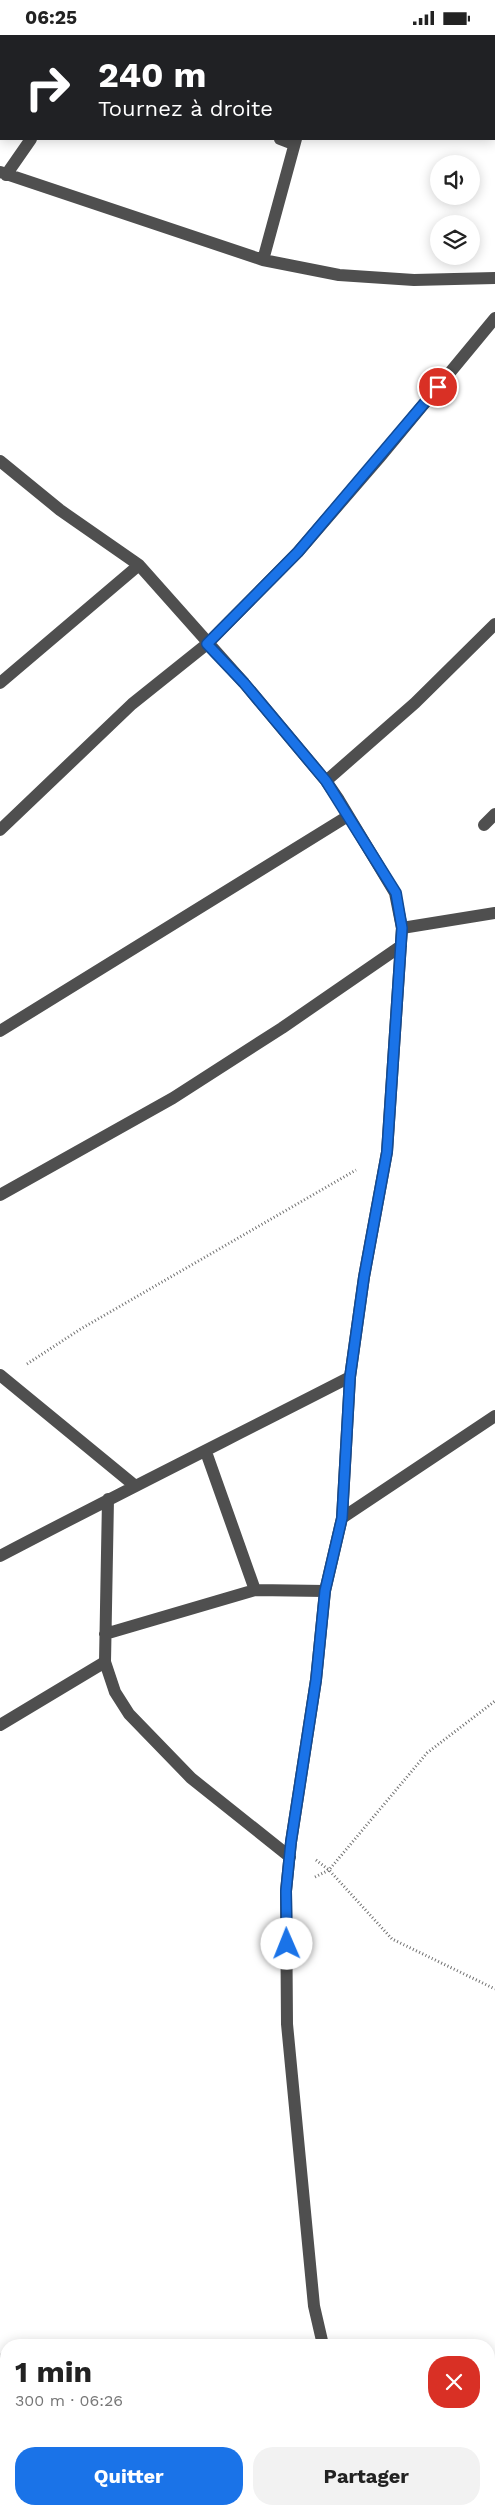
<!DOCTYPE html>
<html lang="fr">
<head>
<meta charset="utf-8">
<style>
  :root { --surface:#fff; --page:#f2f2f2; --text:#222; --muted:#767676; --accent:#1a73e8 }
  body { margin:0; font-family:"Work Sans",sans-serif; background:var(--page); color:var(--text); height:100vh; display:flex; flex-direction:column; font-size:19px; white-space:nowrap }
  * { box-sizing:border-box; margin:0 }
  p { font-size:16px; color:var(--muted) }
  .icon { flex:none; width:28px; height:28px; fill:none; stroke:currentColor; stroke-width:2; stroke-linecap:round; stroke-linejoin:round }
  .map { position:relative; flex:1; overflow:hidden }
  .drawer { position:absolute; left:0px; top:2304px; width:495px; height:176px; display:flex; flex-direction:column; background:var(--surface); border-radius:20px 20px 0 0; box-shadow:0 2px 12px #0003 }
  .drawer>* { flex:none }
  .guide { position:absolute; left:0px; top:0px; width:495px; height:105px; box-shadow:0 2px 12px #0003; background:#202124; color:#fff; overflow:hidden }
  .fabs { position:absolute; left:430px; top:120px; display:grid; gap:10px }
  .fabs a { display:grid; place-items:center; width:50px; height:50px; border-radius:50%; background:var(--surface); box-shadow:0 2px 12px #0003; font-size:25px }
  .pin { position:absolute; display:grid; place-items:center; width:42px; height:42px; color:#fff; margin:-21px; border:2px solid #fff; border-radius:50%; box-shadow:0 1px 5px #0007 }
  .me { position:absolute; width:55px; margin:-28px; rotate:359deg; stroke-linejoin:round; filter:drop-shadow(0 0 4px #0008) }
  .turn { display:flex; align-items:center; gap:18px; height:105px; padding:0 15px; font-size:22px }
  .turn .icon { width:65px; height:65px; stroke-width:2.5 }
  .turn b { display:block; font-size:35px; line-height:42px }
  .round { display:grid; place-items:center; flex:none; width:52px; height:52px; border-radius:20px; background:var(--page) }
  .head { display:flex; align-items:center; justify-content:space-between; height:85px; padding:0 15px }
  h1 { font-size:30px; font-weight:700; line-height:38px }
  .cta { display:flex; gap:10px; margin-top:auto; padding:10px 15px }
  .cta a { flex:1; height:58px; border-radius:20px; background:var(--accent); color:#fff; font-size:20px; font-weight:700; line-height:58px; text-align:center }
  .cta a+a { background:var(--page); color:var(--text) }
  .status { display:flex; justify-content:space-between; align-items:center; height:35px; padding:0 25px; background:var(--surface); direction:ltr }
  .status svg { height:14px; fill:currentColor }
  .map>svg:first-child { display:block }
</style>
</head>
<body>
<div class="status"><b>06:25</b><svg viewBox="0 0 49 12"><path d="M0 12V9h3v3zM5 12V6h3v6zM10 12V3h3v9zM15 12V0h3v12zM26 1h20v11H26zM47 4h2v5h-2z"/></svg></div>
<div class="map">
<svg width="495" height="2479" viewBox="0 0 495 2479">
  <rect width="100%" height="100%" fill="#fff"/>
  <path fill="#d6d6d6" d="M 6,2313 L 6,2474 L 188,2474 L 193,2479 L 0,2479 L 0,2319 Z"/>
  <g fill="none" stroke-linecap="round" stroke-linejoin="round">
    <path stroke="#717171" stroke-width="3" stroke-dasharray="1 2.5" stroke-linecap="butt" d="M 27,1329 L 79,1295 L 356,1135
      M 316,1825 L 329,1835 L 392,1904 L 495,1954
      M 315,1842 L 329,1835 L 427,1718 L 495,1666"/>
    <path stroke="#4f4f4f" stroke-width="12" d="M 152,0 L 153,1
      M 434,0 L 437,1
      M 134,1 L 135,0
      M 494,26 L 495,27
      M 0,44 L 1,45
      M 280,104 L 293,109
      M 0,137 L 263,225 L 339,240 L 414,245 L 495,243
      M 6,140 L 31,104
      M 263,225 L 296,104
      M 0,426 L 60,475 L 139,530 L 244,648 L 326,746 L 339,765 L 395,858 L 402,893 L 387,1117 L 364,1242 L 350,1342 L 342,1483 L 325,1556 L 316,1645 L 291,1807 L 286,1856 L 287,1989 L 314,2271 L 323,2310
      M 0,648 L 139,530
      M 326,746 L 415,668 L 495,589
      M 484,790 L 495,779
      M 0,795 L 132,669 L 207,609 L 298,517 L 380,422 L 495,283
      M 402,893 L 495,878
      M 0,996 L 348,781
      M 0,1160 L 173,1063 L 282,993 L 401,911
      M 0,1340 L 134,1450
      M 206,1417 L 255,1555 L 325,1556
      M 108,1464 L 105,1627 L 115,1657 L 129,1679 L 191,1743 L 290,1822
      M 342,1483 L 495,1381
      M 0,1521 C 116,1460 233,1402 350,1342
      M 105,1599 L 255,1555
      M 0,1690 L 105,1627
      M 392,2474 L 394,2479"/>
  </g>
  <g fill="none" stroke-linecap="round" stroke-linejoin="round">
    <defs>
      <path id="route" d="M 287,1909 L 286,1856 L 291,1807 L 316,1645 L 325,1556 L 342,1483 L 350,1342 L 364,1242 L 387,1117 L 402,893 L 396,858 L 326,746 L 244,648 L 207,609 L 298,517 L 438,352"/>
    </defs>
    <use href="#route" stroke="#114b97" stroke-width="12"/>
    <use href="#route" stroke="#1a73e8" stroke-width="9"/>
  </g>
</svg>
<div class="fabs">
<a><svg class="icon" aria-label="sound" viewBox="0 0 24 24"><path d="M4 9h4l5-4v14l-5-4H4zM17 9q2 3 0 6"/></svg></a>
<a><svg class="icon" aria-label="layers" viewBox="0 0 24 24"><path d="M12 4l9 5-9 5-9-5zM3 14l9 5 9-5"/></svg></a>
</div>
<div class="pin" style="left:438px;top:352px;background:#d93025"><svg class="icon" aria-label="arrive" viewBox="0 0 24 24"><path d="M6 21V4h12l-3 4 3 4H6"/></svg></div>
<svg class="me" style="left:287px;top:1909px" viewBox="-20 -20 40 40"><circle r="19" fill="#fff"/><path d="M0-13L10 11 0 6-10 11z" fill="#1a73e8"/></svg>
<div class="guide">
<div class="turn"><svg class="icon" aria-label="right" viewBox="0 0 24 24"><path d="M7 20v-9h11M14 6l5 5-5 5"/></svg><div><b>240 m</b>Tournez à droite</div></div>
</div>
<section class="drawer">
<div class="head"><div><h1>1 min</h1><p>300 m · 06:26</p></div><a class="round" style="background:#d93025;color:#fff"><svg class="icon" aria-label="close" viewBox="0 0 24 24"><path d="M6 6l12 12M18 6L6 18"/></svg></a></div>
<div class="cta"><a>Quitter</a><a>Partager</a></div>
</section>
</div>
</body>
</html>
